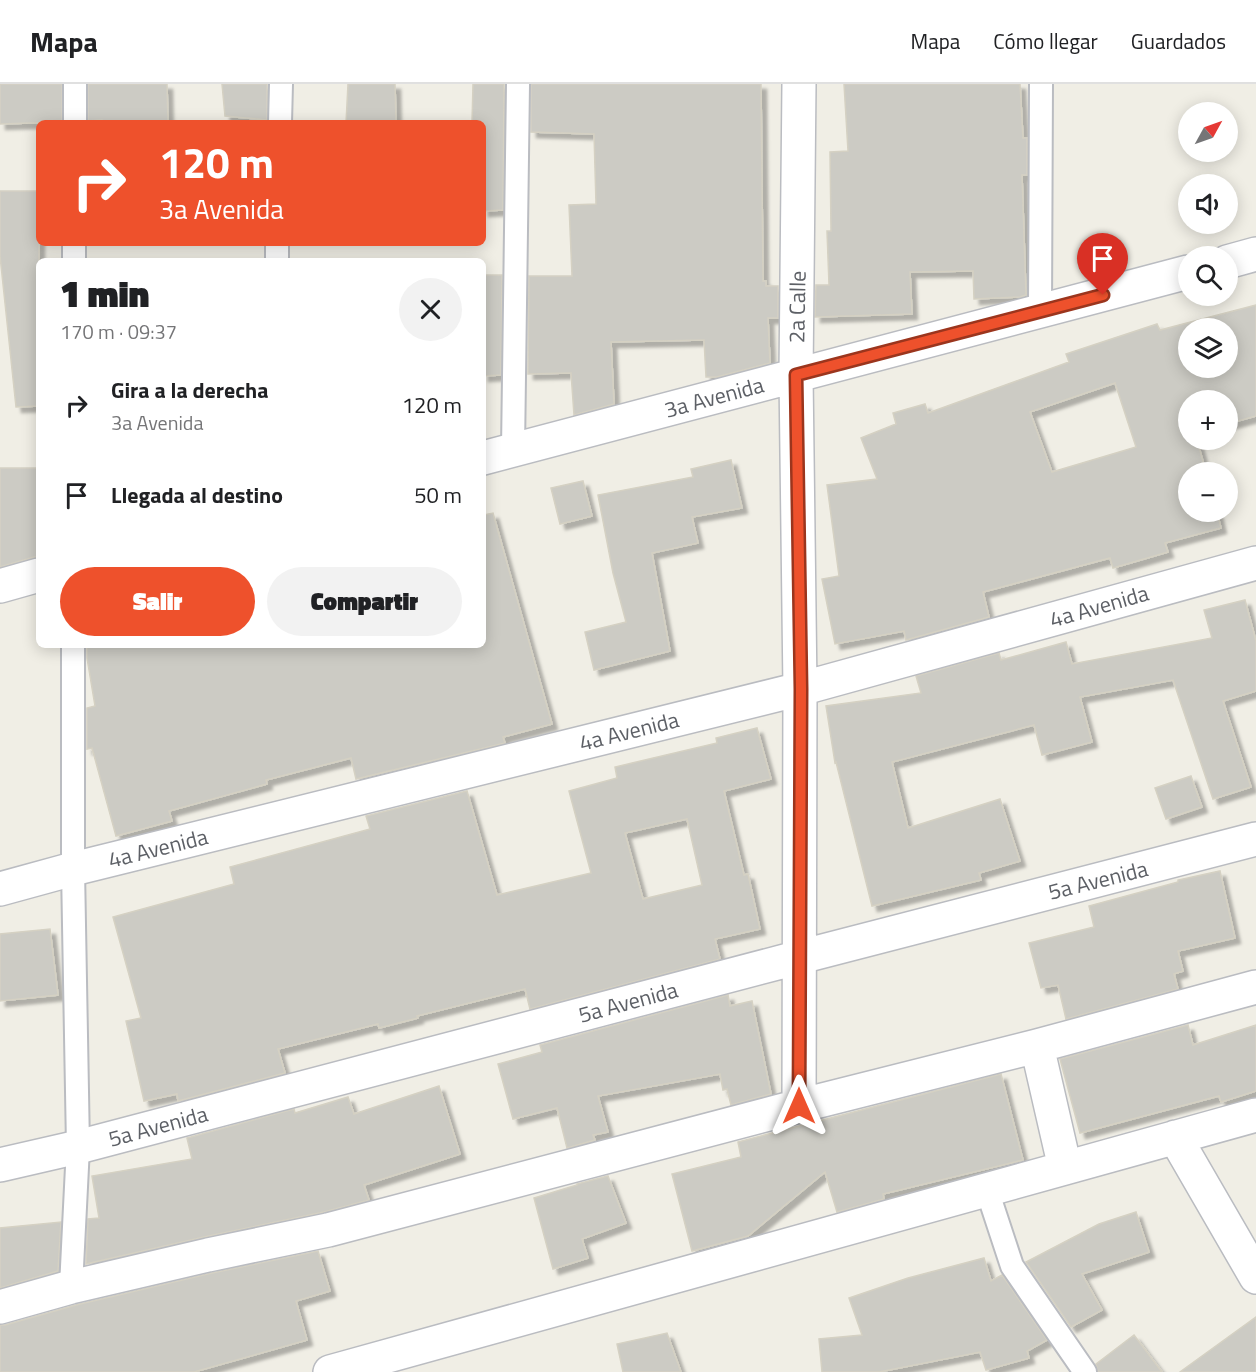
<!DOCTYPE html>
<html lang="es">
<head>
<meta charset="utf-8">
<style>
  :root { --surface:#fff; --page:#f2f2f2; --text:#202124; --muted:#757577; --line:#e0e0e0; --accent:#ee512c }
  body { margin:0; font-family:"Titillium Web",sans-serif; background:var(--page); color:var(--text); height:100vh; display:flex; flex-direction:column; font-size:22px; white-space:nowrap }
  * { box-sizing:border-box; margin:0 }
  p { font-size:20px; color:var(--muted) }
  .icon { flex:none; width:33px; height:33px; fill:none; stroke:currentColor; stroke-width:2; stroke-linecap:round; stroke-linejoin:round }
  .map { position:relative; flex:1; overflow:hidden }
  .panel { position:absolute; left:36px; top:174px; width:450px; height:390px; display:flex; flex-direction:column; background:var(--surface); border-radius:9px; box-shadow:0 3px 15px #0003 }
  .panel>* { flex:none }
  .hud { position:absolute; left:36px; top:36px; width:450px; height:126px; border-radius:9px; box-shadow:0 3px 15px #0003; background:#ee512c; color:#fff; overflow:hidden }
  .needle { width:39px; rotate:50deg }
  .fabs { position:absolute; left:1178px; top:18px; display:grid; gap:12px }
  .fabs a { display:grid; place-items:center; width:60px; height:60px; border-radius:50%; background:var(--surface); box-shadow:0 3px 15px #0003; font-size:30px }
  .pin { position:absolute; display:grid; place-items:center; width:51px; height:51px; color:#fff; margin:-62px -26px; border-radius:50% 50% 50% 0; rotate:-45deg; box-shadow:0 0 6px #0007 }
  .pin .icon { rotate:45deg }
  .me { position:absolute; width:66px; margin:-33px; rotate:0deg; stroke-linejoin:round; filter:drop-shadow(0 0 4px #0008) }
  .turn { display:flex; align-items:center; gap:21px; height:126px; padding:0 24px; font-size:27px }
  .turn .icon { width:78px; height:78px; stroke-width:2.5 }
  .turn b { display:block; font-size:42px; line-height:51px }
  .round { display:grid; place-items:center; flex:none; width:63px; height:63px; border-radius:32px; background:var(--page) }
  .overview { display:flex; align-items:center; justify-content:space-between; height:102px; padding:0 24px }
  h1 { font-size:36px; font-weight:800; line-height:45px }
  .cta { display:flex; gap:12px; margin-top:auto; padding:12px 24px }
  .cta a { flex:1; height:69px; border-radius:36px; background:var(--accent); color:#fff; font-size:24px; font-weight:800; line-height:69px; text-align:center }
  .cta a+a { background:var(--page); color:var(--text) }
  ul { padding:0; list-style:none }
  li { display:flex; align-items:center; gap:18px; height:90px; padding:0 24px }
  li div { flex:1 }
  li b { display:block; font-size:22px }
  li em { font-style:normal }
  header { display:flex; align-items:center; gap:36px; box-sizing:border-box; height:84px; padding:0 30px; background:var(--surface); border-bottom:2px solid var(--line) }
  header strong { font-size:28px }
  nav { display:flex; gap:33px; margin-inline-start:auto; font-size:21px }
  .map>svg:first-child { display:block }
</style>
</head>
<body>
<header>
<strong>Mapa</strong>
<nav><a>Mapa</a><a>Cómo llegar</a><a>Guardados</a></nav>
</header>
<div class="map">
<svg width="1256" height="1288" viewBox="0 0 1256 1288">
  <defs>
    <filter id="shadow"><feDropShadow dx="5.5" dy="5.5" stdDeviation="1.5" flood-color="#0004"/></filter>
  </defs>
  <rect width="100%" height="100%" fill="#f0eee5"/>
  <path fill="#cccbc4" stroke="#d5d1c3" stroke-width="1.5" fill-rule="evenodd" filter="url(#shadow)" d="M 0,0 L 62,0 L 62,38 L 0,40 Z
    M 88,0 L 167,0 L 168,39 L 102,39 L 102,36 L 88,37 Z
    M 222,0 L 267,0 L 267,36 L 225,32 Z
    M 348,0 L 395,0 L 396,39 L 346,39 Z
    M 473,0 L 504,0 L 503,126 L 483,127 L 483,39 L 472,39 Z
    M 531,0 L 761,0 L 763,197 L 766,197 L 766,202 L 778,202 L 778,234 L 768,234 L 770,279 L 717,293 L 706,293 L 704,256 L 611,258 L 614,320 L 574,331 L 571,289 L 528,290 L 529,192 L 572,192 L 569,121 L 596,120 L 594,50 L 531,48 Z
    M 844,0 L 1020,0 L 1023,54 L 1027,54 L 1027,91 L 1022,91 L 1026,211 L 1020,213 L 974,215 L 973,187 L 910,188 L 912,230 L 815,233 L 816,201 L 829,201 L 827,147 L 831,147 L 830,68 L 848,67 Z
    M 0,107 L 39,107 L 39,322 L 16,323 L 0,172 Z
    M 483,191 L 502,191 L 501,291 L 483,292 Z
    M 1256,221 L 1256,332 L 1227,340 L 1227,316 L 1188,316 L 1188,356 L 1197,356 L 1206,388 L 1188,388 L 1188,428 L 1217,428 L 1221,444 L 1165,459 L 1168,468 L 1113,484 L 1110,474 L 983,508 L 989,533 L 906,556 L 904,547 L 835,560 L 822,495 L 839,492 L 827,401 L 877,395 L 861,354 L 896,340 L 893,329 L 925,320 L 928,329 L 1069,278 L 1066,270 L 1157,240 L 1160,246 ZM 1188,244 L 1227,244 L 1227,284 L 1188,284 ZM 1115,299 L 1136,363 L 1052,388 L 1030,328 Z
    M 731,376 L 742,424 L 692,433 L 698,459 L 652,469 L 670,567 L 594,586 L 585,548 L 626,538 L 613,489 L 598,411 L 693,393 L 691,385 Z
    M 0,384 L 39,384 L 39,473 L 34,473 L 0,483 Z
    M 583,397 L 592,432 L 560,440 L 551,404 Z
    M 493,429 L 552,640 L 503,653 L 505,659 L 356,695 L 351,674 L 266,696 L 267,700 L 169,727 L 172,737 L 116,752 L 92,664 L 87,665 L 87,624 L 95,622 L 87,574 L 87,561 L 483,561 L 483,431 Z
    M 1245,516 L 1256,557 L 1256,607 L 1223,617 L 1251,703 L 1213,715 L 1173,596 L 1080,613 L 1092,658 L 1042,671 L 1034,641 L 892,678 L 908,744 L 1000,715 L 1020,777 L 979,789 L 981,796 L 872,822 L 836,678 L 835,679 L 826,622 L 921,609 L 916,592 L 999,569 L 1001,576 L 1066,558 L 1072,580 L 1212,554 L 1204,526 Z
    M 757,644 L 771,695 L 724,707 L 744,791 L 748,790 L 760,845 L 715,855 L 720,875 L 530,925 L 525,905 L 417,932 L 418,934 L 379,944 L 378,940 L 278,965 L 285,989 L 178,1017 L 177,1010 L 144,1017 L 126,937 L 141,934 L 113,833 L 234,800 L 230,783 L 370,745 L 366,732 L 467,707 L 497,811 L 591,789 L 569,707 L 617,694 L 615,683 L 717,659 L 716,654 ZM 687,735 L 702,801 L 643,815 L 625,749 Z
    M 1191,692 L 1202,723 L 1166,735 L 1155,704 Z
    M 1220,787 L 1235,854 L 1178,867 L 1183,887 L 1174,890 L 1178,905 L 1066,935 L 1058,901 L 1041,904 L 1029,859 L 1094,843 L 1089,822 L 1178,798 L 1178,796 Z
    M 50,845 L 58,911 L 0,917 L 0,850 Z
    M 728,911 L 730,922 L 752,917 L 771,1010 L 731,1021 L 727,1005 L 723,1006 L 720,990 L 598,1012 L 608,1048 L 593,1051 L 595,1056 L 567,1064 L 557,1024 L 513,1035 L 498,980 L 542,968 L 540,961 Z
    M 1188,941 L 1193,961 L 1256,941 L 1256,1007 L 1221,1018 L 1219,1012 L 1080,1049 L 1060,975 Z
    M 1001,990 L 1023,1076 L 883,1110 L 884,1115 L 837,1128 L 825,1088 L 748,1152 L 692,1167 L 672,1090 L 741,1073 L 738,1058 Z
    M 439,1002 L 460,1070 L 364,1101 L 369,1116 L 324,1128 L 204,1153 L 86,1180 L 88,1135 L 99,1134 L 92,1092 L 192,1075 L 187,1054 L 294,1025 L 295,1029 L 348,1013 L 354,1030 Z
    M 608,1092 L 626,1139 L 582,1155 L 588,1174 L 553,1185 L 534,1114 L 577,1101 L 577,1100 Z
    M 1136,1128 L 1149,1168 L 1082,1190 L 1102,1226 L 1071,1243 L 1026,1178 L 1099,1140 Z
    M 61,1138 L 58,1187 L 0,1204 L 0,1144 Z
    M 318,1167 L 330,1207 L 296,1217 L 307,1256 L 194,1288 L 0,1288 L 0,1241 L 5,1241 L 76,1221 L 212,1189 Z
    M 984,1174 L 991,1197 L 1002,1191 L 1047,1256 L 1027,1267 L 1029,1274 L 986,1286 L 980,1268 L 879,1288 L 822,1288 L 819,1255 L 862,1251 L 849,1214 L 908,1194 Z
    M 1256,1233 L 1256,1288 L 1180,1288 Z
    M 667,1249 L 681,1288 L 623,1288 L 617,1260 Z
    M 1134,1251 L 1162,1288 L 1098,1288 L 1096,1280 Z"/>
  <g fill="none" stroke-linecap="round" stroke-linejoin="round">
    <defs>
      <path id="lane" d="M 75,39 L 75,0
        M 280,39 L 281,0
        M 74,177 L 74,159
        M 277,177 L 277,159
        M 1040,227 L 1041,0
        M 513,366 L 518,0
        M 987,1106 L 1012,1182 L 1085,1288
        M 71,1203 L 78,1063 L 73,785 L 73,561"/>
      <path id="street" d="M 1227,178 L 1256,170
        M 483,374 L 1188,188
        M 0,502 L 39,491
        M 0,805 L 73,785 L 800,605 L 1256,479
        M 1037,962 L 1065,1084
        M 799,1022 L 800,605 L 796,291 L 799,0
        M 1175,1053 L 1256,1193
        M 0,1081 L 78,1063 L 800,873 L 1256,755
        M 0,1223 L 71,1203 L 208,1171 L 328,1146 L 799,1022 L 1037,962 L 1256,903
        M 330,1288 L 1256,1031"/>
    </defs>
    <use href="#lane" stroke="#babcc1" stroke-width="26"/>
    <use href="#street" stroke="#babcc1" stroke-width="36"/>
    <use href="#lane" stroke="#fff" stroke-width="22"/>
    <use href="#street" stroke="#fff" stroke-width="33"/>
  </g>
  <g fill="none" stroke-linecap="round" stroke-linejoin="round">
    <defs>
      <path id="route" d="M 799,1022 L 801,605 L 796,291 L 1103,211"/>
    </defs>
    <use href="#route" stroke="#9b351d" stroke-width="15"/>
    <use href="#route" stroke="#ee512c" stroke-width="10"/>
  </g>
  <g text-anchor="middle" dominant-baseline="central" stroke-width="5" stroke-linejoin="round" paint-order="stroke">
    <g font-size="22" fill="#5d6066" stroke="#fff">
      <text transform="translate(797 223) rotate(-89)">2a Calle</text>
      <text transform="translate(714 313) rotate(-15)">3a Avenida</text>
      <text transform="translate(1099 522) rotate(-16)">4a Avenida</text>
      <text transform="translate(629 647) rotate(-14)">4a Avenida</text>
      <text transform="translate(158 764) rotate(-14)">4a Avenida</text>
      <text transform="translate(1098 796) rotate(-14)">5a Avenida</text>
      <text transform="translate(628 918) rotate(-15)">5a Avenida</text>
      <text transform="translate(158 1042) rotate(-15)">5a Avenida</text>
    </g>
  </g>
</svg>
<div class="fabs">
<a><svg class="needle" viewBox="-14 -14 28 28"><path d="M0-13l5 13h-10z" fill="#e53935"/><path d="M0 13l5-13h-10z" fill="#757577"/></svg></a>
<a><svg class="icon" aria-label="sound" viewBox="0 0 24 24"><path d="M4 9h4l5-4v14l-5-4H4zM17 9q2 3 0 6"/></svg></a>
<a><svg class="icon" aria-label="search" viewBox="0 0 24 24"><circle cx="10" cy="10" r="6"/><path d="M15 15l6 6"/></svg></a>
<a><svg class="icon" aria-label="layers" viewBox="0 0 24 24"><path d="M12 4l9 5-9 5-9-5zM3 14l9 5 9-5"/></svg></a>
<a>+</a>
<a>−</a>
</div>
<div class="pin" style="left:1103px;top:211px;background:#d93025"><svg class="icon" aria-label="arrive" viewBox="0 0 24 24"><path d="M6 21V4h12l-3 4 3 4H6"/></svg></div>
<svg class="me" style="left:799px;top:1022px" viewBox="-20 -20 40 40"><path d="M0-17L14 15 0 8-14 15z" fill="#ee512c" stroke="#fff" stroke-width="4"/></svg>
<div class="hud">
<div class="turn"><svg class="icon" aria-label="right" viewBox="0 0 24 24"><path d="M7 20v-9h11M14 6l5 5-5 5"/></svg><div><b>120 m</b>3a Avenida</div></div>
</div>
<section class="panel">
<div class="overview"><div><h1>1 min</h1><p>170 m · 09:37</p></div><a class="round"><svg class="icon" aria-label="close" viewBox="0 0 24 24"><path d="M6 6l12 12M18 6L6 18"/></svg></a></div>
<ul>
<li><svg class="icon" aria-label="right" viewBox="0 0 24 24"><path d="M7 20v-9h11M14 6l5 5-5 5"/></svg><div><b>Gira a la derecha</b><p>3a Avenida</p></div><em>120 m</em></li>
<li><svg class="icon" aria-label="arrive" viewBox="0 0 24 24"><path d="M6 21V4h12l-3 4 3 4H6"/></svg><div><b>Llegada al destino</b></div><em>50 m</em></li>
</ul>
<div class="cta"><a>Salir</a><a>Compartir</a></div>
</section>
</div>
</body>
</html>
